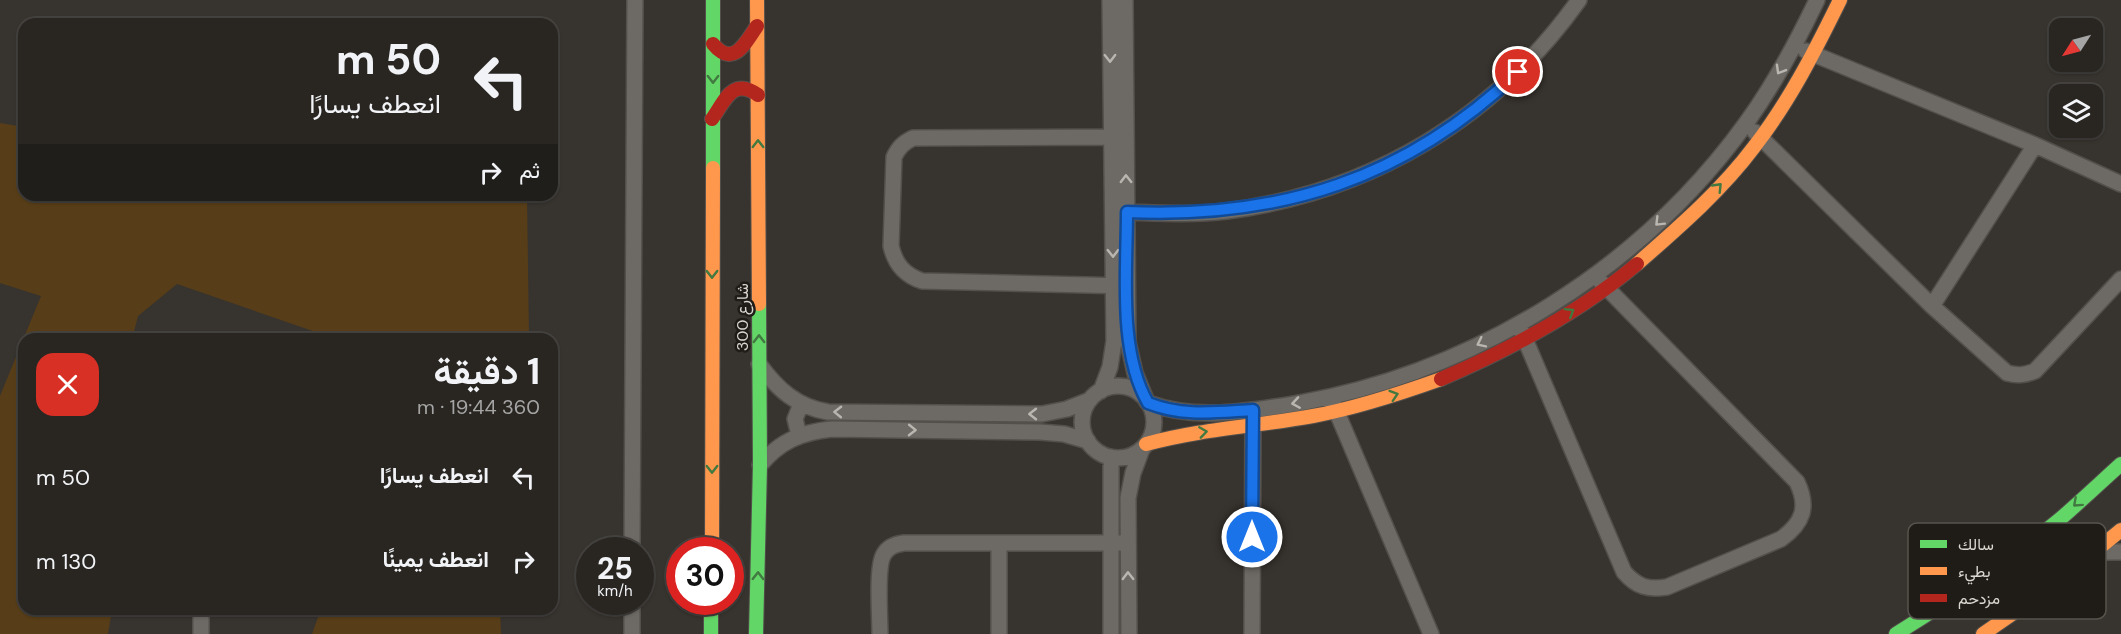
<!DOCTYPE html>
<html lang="ar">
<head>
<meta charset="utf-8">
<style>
  :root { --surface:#292622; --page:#312e2a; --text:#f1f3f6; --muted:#a5a5a5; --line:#454340 }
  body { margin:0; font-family:"DM Sans",Vazirmatn,sans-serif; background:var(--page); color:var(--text); direction:rtl; height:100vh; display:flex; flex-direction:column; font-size:22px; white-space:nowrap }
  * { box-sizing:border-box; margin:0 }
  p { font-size:20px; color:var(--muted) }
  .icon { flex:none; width:33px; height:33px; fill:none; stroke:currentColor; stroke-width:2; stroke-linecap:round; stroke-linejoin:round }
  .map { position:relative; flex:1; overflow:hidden; direction:ltr }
  .sheet { position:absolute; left:18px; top:333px; width:540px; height:282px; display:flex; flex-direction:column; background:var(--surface); border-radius:18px; box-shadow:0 2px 4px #0004,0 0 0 2px var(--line); direction:rtl }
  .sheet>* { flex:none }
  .banner { position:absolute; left:18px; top:18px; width:540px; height:183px; border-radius:18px; box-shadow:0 2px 4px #0004,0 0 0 2px var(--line); direction:rtl; background:#292622; color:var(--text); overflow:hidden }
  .needle { width:39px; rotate:234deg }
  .tools { position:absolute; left:2049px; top:18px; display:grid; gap:12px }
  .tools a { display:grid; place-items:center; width:54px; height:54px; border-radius:12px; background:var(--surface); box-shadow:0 2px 4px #0004,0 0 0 2px var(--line); font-size:30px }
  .speed { position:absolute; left:576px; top:537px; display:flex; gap:12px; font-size:30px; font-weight:700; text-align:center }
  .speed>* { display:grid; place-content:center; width:78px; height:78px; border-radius:50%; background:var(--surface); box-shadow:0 2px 4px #0004,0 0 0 2px var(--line); line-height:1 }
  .speed small { font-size:15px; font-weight:400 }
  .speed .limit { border:9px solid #d22; background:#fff; color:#111 }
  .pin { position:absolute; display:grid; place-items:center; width:51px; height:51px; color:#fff; margin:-26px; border:3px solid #fff; border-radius:50%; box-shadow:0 2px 6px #0007 }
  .me { position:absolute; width:66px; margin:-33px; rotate:0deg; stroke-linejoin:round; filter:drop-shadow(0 0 4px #0008) }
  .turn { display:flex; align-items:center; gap:21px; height:126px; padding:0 18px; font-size:27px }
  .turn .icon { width:78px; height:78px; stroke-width:2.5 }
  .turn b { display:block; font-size:42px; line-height:51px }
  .then { display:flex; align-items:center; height:57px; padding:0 18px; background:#0003; gap:12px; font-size:22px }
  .round { display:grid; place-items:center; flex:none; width:63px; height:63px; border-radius:18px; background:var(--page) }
  .head { display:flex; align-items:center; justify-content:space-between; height:102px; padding:0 18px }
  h1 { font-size:36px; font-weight:700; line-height:45px }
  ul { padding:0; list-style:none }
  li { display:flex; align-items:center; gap:18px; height:84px; padding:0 18px }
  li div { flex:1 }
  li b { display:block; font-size:22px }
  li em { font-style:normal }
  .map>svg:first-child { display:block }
</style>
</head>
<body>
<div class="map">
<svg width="2121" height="634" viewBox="0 0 2121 634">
  <rect width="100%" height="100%" fill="#37332e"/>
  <path fill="#583e18" d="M 0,123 L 24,127 L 24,195 L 527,195 L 529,339 L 336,339 L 177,284 L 138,316 L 132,339 L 24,339 L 24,609 L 112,610 L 108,634 L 0,634 L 0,396 L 41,296 L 0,283 Z
    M 321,609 L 500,609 L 501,634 L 312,634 Z"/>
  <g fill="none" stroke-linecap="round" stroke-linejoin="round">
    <defs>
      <path id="street" d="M 1125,0 L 1128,342 L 1135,373 L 1147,402
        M 1806,51 L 2035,145 L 2121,184
        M 1755,132 L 1932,306 L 2007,373 C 2018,376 2025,375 2035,371 L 2121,279
        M 1126,137 L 913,138 C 903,143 899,147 894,157 L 891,246 C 895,264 904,275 922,281 L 1127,286
        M 1127,212 C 1160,213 1194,215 1227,211 C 1372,192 1495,118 1579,0
        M 1932,306 L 2035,145
        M 1522,332 L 1624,572 C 1637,587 1648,590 1667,587 L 1781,539 C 1803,523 1809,507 1797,482 L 1601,282
        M 759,364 C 777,389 797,407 828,412 L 1042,414 L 1067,409 L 1090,400
        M1082 422a36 36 0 1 1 72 0a36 36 0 1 1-72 0Z
        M 1101,391 L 1110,367 L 1114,341 L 1110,0
        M 1148,403 C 1196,421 1251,411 1300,403 C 1477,371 1642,268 1747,122 C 1775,83 1797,42 1817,0
        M 1333,403 L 1431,634
        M 799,435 L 795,419 L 801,404
        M 1111,457 L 1111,634
        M 760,465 C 779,442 801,432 832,429 L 1040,432 L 1064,434 L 1088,441
        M 632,550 L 635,0
        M 2097,552 L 2121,552
        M 632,602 L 632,634
        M 201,609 L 201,634
        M 880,634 C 880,617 876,566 884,554 C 888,547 896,544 904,543 L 1128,543
        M 999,634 L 999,543
        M 1129,634 L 1128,498 L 1133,473 L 1142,449
        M 1252,634 L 1253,415"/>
      <path id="fast" d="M 713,168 L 713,0
        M 711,602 L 711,634
        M 756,634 L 760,465 L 759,304
        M 1896,634 C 1952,599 2008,562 2059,520 C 2080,502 2100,483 2121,464"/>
      <path id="slow" d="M 757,0 L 759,304
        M 1637,264 C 1678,228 1721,191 1754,147 C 1789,102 1815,51 1840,0
        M 1146,444 C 1201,429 1257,426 1313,416 C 1357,408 1399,394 1441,379
        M 712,550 L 713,168
        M 1983,634 L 2054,585 L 2121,530"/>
      <path id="jam" d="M 713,44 C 733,68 745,44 757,26
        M 712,119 C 725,100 733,77 758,95
        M 1441,379 C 1511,349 1579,313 1637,264"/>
    </defs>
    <use href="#street" stroke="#534f4b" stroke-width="18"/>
    <use href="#fast" stroke="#534f4b" stroke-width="16"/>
    <use href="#slow" stroke="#534f4b" stroke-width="16"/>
    <use href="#jam" stroke="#534f4b" stroke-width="16"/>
    <use href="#street" stroke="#6d6a65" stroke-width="15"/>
    <use href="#fast" stroke="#63d668" stroke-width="14"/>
    <use href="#slow" stroke="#ff974d" stroke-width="14"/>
    <use href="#jam" stroke="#b3261e" stroke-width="14"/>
  </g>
  <defs><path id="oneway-chevron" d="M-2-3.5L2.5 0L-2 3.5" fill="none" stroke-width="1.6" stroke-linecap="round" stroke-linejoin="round" transform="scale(1.5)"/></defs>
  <g stroke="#b9b6b0">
    <use href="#oneway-chevron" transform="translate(1110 58) rotate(89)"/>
    <use href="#oneway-chevron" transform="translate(1780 70) rotate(120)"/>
    <use href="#oneway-chevron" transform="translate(1126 179) rotate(-91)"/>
    <use href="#oneway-chevron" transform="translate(1659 222) rotate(135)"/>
    <use href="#oneway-chevron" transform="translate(1113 253) rotate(89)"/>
    <use href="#oneway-chevron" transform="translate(1481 343) rotate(154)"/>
    <use href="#oneway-chevron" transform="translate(1296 403) rotate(171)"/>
    <use href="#oneway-chevron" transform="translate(838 412) rotate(-179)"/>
    <use href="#oneway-chevron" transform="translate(1033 414) rotate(180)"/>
    <use href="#oneway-chevron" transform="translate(912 430) rotate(1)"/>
    <use href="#oneway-chevron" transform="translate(1128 576) rotate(-91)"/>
  </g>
  <g stroke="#417940">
    <use href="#oneway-chevron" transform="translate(713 79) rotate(90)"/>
    <use href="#oneway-chevron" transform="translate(758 144) rotate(-90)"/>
    <use href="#oneway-chevron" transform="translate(1718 187) rotate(-46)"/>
    <use href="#oneway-chevron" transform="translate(712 274) rotate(90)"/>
    <use href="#oneway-chevron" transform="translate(1570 312) rotate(-32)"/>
    <use href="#oneway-chevron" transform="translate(759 339) rotate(-90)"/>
    <use href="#oneway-chevron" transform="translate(1394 395) rotate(-18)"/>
    <use href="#oneway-chevron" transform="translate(1203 432) rotate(-8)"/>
    <use href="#oneway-chevron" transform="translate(712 469) rotate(90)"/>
    <use href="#oneway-chevron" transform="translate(2077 503) rotate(138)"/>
    <use href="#oneway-chevron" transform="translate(758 576) rotate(-89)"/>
  </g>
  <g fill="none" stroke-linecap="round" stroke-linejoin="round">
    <defs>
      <path id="route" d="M 1252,537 L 1253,410 C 1216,412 1183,417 1148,403 C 1118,351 1127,271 1127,212 C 1280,219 1406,179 1518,72"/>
    </defs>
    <use href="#route" stroke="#114b97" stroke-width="15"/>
    <use href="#route" stroke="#1a73e8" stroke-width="10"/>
  </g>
  <g text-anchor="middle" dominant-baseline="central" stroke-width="5" stroke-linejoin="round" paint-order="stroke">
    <g font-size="16" fill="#dad6d0" stroke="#1f1c17">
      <text transform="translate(742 317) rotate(-90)">شارع 300</text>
    </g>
  </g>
  <rect x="1908" y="523" width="198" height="96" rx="9" fill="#1f1c17" stroke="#57544e" stroke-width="1.5"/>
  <rect x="1920" y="540" width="27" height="8" fill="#63d668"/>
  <rect x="1920" y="567" width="27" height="8" fill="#ff974d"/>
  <rect x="1920" y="594" width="27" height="8" fill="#b3261e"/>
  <g font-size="16" fill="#dad6d0">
    <text x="1958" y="550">سالك</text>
    <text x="1958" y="577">بطيء</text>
    <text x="1958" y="604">مزدحم</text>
  </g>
</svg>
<div class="tools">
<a><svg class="needle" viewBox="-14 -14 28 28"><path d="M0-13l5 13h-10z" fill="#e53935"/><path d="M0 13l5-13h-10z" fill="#a5a5a5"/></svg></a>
<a><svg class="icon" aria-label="layers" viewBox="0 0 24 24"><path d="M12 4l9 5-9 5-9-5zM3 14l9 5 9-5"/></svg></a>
</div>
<div class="speed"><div>25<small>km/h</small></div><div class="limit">30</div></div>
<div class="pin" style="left:1518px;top:72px;background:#d93025"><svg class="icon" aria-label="arrive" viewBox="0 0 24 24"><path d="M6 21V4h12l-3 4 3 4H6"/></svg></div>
<svg class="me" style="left:1252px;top:537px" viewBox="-20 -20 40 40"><circle r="17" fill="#1a73e8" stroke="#fff" stroke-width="3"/><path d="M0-11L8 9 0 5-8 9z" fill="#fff"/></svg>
<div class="banner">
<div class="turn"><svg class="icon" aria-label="left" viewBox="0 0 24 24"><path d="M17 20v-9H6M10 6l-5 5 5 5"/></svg><div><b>50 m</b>انعطف يسارًا</div></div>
<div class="then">ثم<svg class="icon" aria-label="right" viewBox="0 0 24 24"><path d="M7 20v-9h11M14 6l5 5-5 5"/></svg></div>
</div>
<section class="sheet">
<div class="head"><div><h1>1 دقيقة</h1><p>360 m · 19:44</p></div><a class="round" style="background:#d93025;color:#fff"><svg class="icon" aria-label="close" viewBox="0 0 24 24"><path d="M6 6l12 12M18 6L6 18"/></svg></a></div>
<ul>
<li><svg class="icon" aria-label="left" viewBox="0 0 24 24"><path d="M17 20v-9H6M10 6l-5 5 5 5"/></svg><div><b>انعطف يسارًا</b></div><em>50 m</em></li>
<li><svg class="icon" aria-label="right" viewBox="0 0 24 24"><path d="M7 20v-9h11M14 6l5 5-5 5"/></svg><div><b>انعطف يمينًا</b></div><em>130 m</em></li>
</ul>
</section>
</div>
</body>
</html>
